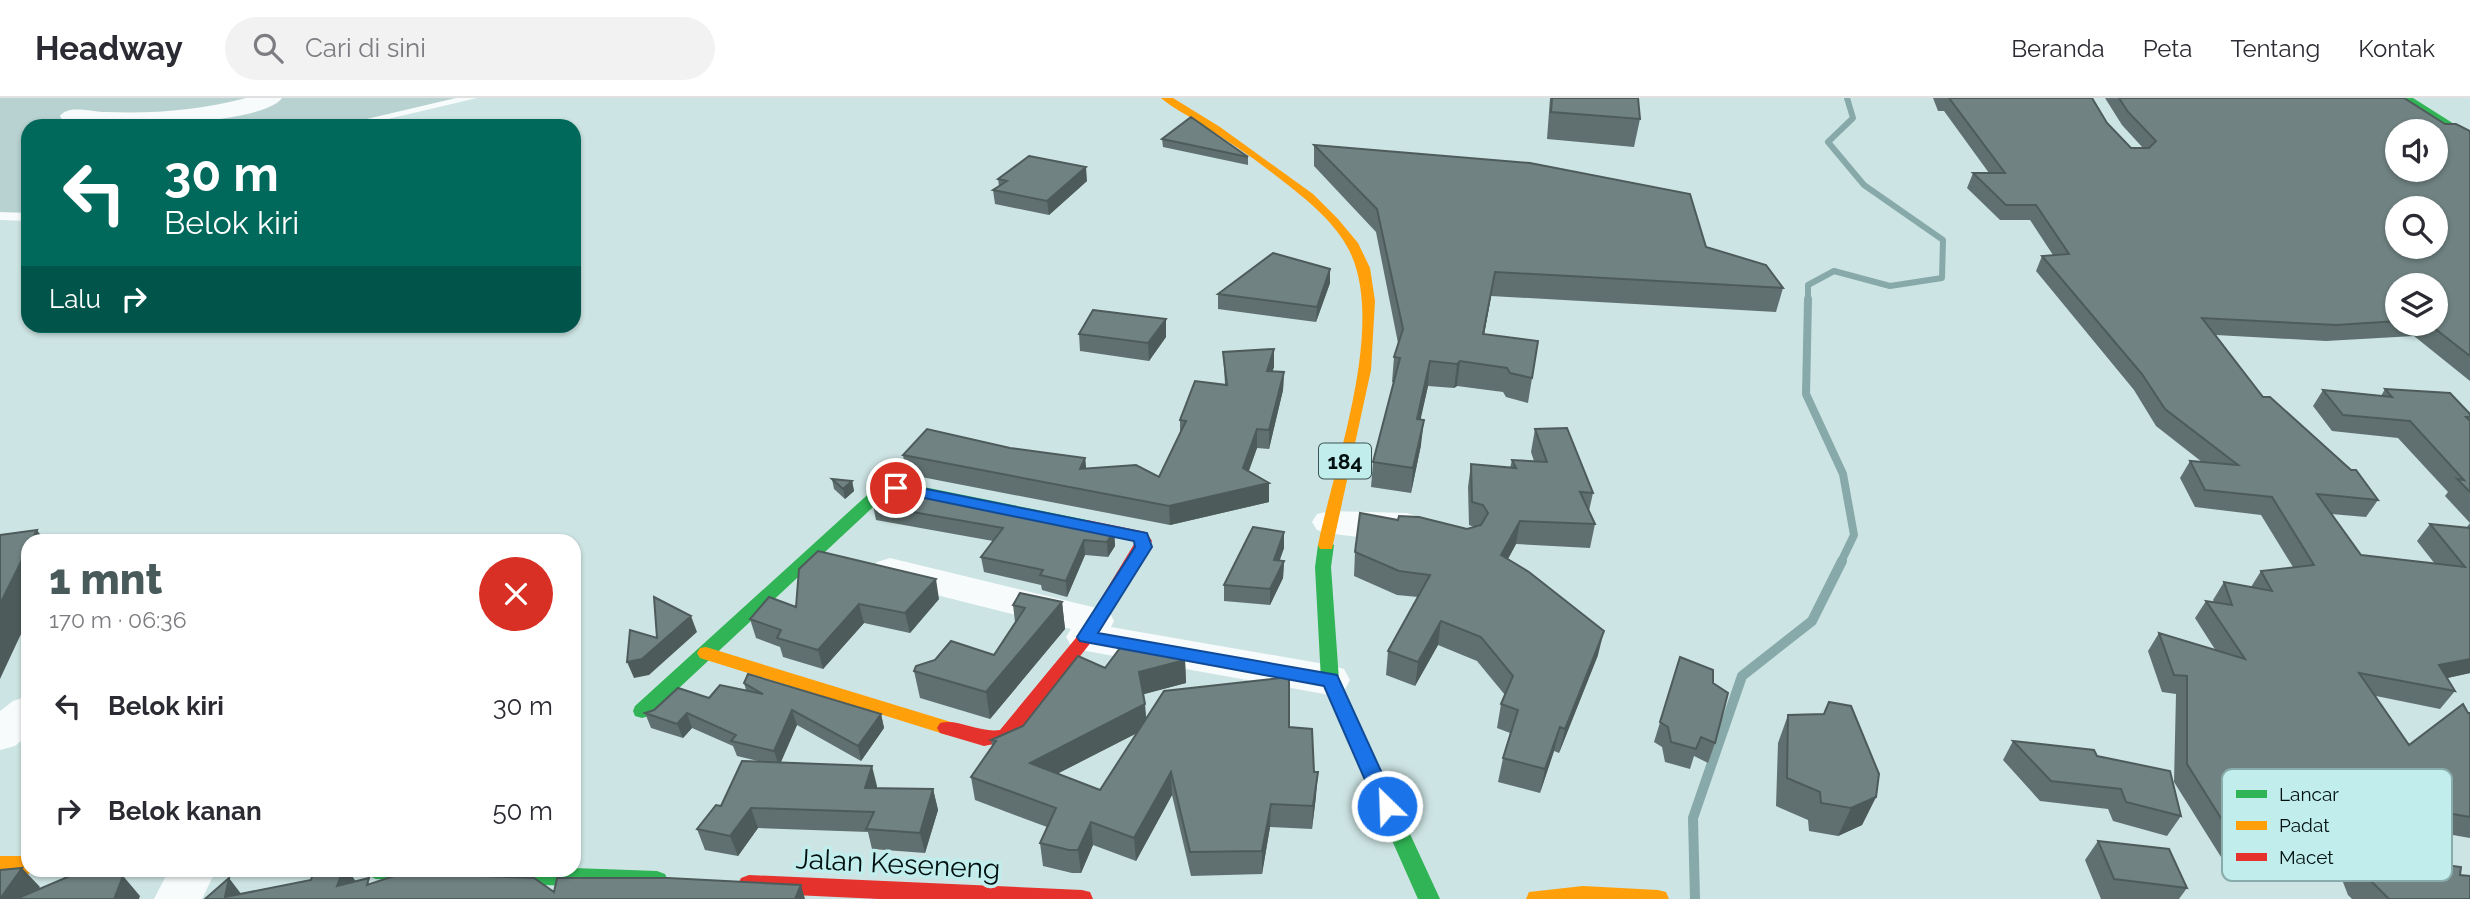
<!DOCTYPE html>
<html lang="id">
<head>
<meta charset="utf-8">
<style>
  :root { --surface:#fff; --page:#f2f2f3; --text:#2b2b33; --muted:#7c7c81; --line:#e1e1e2; --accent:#495a5a }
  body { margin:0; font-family:Raleway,sans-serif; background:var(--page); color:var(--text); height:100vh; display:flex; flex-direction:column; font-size:26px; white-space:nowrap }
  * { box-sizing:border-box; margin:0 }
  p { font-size:23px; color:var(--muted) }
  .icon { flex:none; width:38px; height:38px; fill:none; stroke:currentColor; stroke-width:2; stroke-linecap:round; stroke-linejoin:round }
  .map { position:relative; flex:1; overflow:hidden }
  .sheet { position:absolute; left:21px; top:436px; width:560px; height:343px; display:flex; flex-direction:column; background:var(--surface); border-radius:21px; box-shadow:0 2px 5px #0004 }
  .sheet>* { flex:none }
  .banner { position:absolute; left:21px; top:21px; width:560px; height:214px; border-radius:21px; box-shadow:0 2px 5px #0004; background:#00695c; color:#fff; overflow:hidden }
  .tools { position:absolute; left:2385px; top:21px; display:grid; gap:14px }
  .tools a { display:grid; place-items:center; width:63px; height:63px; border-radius:50%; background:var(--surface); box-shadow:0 2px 5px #0004; font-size:35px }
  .pin { position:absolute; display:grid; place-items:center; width:60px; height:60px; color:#fff; margin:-30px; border:4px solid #fff; border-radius:50%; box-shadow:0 2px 7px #0007 }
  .me { position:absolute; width:77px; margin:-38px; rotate:336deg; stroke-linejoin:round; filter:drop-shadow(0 0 5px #0008) }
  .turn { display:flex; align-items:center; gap:24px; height:147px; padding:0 28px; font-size:32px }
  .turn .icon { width:91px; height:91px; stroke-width:2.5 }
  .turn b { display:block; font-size:49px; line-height:60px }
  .then { display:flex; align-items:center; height:66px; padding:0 28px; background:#0003; gap:14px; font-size:26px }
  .round { display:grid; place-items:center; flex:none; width:74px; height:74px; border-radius:37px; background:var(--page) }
  .headline { display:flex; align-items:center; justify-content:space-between; height:119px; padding:0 28px }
  h1 { font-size:42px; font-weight:800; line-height:52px; color:var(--accent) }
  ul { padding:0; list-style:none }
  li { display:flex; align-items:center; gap:21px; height:105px; padding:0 28px }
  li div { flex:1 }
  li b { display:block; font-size:26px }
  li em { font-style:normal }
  header { display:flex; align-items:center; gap:42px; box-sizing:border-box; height:98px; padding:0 35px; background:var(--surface); border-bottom:2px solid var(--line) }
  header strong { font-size:33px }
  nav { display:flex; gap:38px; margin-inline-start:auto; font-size:24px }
  .search { width:490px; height:63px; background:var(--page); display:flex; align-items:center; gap:18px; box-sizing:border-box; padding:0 24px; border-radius:38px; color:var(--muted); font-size:26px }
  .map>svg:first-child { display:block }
</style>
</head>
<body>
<header>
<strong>Headway</strong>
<div class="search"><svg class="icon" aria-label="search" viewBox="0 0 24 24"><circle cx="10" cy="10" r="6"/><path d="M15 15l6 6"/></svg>Cari di sini</div>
<nav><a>Beranda</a><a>Peta</a><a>Tentang</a><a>Kontak</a></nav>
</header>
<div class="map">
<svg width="2470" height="801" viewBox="0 0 2470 801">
  <rect width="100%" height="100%" fill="#cce4e3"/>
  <path fill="#b8d2d1" d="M 0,0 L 467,0 L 366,28 L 28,28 L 28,119 L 0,115 Z"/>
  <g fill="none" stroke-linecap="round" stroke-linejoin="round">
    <path stroke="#87a9a9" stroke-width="6" d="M 1808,203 L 1808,187 L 1834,173 L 1890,188 L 1942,180 L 1943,142 L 1864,87 L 1828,44 L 1853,20 L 1847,0"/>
    <path stroke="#87a9a9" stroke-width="8" d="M 1808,201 L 1806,296 L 1843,376 L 1854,437 L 1841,464"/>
    <path stroke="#87a9a9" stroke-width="10" d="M 1695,801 L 1693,720 L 1742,578 L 1812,523 L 1842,463"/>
    <path fill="#f7fbfb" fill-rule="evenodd" d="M 456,0 L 477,0 L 359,28 L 337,28 Z
      M 0,114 L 28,115 L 28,123 L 0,122 Z"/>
    <path fill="#f7fbfb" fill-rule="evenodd" d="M 246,0 L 282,0 C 263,28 97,31 63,23 L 60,18 C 68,6 92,14 106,14 C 153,16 201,12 246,0 Z
      M 1330,413 L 1407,415 L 1420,419 L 1425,427 L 1420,435 C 1391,443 1346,440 1317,432 L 1312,424 L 1317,416 Z
      M 890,460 L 1109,513 L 1114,523 L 1111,529 L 1330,567 L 1344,571 L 1350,582 L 1344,593 L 1330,597 L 1086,553 L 1072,549 L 1066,539 L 1071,531 L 877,482 L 871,473 L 877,464 Z
      M 28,598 L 28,637 L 15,648 L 0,652 L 0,613 L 13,603 Z
      M 169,772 L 216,772 L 202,801 L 154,801 Z"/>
    <path fill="#30b455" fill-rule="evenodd" d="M 2401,0 L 2413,0 L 2470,36 L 2470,44 Z
      M 904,385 L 1087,422 L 1095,427 L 1087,432 L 904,395 L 886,397 L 649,618 L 642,620 L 635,618 L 633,613 L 635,608 L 875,390 Z
      M 1326,442 L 1334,447 L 1331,469 L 1339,582 L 1440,801 L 1418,801 L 1321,582 L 1315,469 L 1318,447 Z
      M 574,770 L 657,773 L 665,776 L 668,782 L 665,788 L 657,791 L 376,781 L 369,778 L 365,772 Z"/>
    <path fill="#ff9f0a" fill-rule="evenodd" d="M 1161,0 L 1173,0 L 1220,29 L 1313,96 L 1338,121 L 1358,145 L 1370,170 L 1375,203 L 1371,272 L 1332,451 L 1320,451 L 1318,447 C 1334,367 1387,227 1349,152 C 1334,122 1301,97 1275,77 C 1251,58 1226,42 1201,26 C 1188,17 1172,10 1161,0 Z
      M 706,549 L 954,625 L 957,630 L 954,635 L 947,637 L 700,560 L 697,555 L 700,550 Z
      M 0,758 L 28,758 L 28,772 L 36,772 L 28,776 L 0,776 Z
      M 1583,788 L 1658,792 L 1666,794 L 1669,801 L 1526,801 L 1529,794 Z"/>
    <path fill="#e5322d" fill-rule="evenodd" d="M 1087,422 L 1146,434 L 1152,443 L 1092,543 L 1014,642 L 984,648 L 940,635 L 937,630 L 940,625 C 957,620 979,635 1000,632 L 1080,535 L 1136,443 L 1081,431 L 1079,427 L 1081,423 Z
      M 749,777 L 1082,792 L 1090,794 L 1093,801 L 879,801 L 749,795 L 741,792 L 738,786 L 741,780 Z"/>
  </g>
  <path fill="#607070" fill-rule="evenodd" d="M 1550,0 L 1638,0 L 1640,21 L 1634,49 L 1547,41 Z
    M 1933,0 L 2092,0 L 2107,25 L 2131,50 L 2143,50 L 2122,27 L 2105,0 L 2404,0 L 2445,26 L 2470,33 L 2470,283 L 2414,238 L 2326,243 L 2216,237 L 2263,299 L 2378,402 L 2366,419 L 2331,416 L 2361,457 L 2435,466 L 2417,443 L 2430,426 L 2468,430 L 2467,429 L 2470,425 L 2470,575 L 2447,580 L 2455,593 L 2440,611 L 2376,598 L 2409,647 L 2468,615 L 2470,615 L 2470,740 L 2407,729 L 2399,738 L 2285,728 L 2284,741 L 2270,759 L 2221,759 L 2174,684 L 2176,596 L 2162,594 L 2148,553 L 2159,535 L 2216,553 L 2195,520 L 2206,503 L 2214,504 L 2213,502 L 2224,484 L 2251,489 L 2261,473 L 2293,469 L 2261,417 L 2195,409 L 2180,380 L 2190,363 L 2202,364 L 2156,328 L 2134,292 L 2036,173 L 2042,158 L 2053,157 L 2030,122 L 2000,122 L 1967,90 L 1973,75 L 1989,75 L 1944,13 L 1938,13 ZM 2398,187 L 2436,226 L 2398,226 Z
    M 1162,41 L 1248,59 L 1248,67 L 1163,49 Z
    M 1314,47 L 1706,149 L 1783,190 L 1776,214 L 1491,198 L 1484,236 L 1538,243 L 1528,305 L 1506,299 L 1503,294 L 1457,288 L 1454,290 L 1428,288 L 1420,322 L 1421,347 L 1411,395 L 1371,389 L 1373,364 L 1394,284 L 1392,284 L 1394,259 L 1398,245 L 1376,134 L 1314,68 Z
    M 998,81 L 1087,83 L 1049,117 L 995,106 L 993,92 L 999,88 Z
    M 1330,185 L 1316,224 L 1218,211 L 1218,196 Z
    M 1166,221 L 1166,239 L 1149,263 L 1080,253 L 1079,236 Z
    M 1223,254 L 1274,269 L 1272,273 L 1284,274 L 1283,292 L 1269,351 L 1257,350 L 1249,373 L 1269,385 L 1269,404 L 1170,427 L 906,376 L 903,357 L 1010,350 L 1085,360 L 1086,370 L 1159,379 L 1180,335 L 1180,322 L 1225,286 Z
    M 2385,291 L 2470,316 L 2470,425 L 2445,398 L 2448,394 L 2398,340 L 2332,333 L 2313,308 L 2323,292 L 2381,298 Z
    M 1535,331 L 1593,395 L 1589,413 L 1595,426 L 1590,450 L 1516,446 L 1508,461 L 1598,557 L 1559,655 L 1554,653 L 1540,695 L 1498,684 L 1503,660 L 1510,635 L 1497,630 L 1501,606 L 1505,597 L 1477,563 L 1438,547 L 1415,588 L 1386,577 L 1388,553 L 1418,499 L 1397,497 L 1354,478 L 1355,454 L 1398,422 L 1467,431 L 1474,429 L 1469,427 L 1468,389 L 1471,366 L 1510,370 L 1512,362 L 1534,363 L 1531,354 Z
    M 832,381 L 852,383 L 854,393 L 845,401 L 834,391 Z
    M 873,407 L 1114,433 L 1115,448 L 1108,459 L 1085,457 L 1067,499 L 1042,492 L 1041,487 L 984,474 L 981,459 L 993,443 L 876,422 Z
    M 1284,434 L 1284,450 L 1279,463 L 1284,463 L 1283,480 L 1270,507 L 1224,503 L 1224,487 Z
    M 939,501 L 910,535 L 864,525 L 823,571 L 783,559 L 780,549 L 756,540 L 750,521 L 796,509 Z
    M 1062,504 L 1065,531 L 990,621 L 920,600 L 914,573 L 994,557 L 1015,524 L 1013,507 Z
    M 1680,559 L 1715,645 L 1708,665 L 1694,658 L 1690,671 L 1665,664 L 1662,649 L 1654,644 Z
    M 1185,562 L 1186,585 L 1143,596 L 1146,620 L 1289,629 L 1316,698 L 1312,731 L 1270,729 L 1262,776 L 1191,778 L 1172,697 L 1136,763 L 1093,747 L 1081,775 L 1072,775 L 1043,768 L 1040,745 L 1047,729 L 975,702 L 971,679 L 992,648 L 991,642 L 1023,628 L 1105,570 ZM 1137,635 L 1100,692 L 1057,676 L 1129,639 Z
    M 744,585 L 881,616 L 884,630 L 861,663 L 797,627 L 781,664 L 877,688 L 877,690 L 933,691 L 938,712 L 925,755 L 872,751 L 868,734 L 758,730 L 738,758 L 705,752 L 697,731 L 721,708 L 762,664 L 737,658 L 733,648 L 692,630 L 683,640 L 651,630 L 645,615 L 709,600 L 746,592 Z
    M 1788,617 L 1876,699 L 1862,727 L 1838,738 L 1809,733 L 1808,722 L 1776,708 L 1778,645 Z
    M 2013,643 L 2097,658 L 2181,718 L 2167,738 L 2113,723 L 2108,711 L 2040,703 L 2003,662 Z
    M 2098,743 L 2187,790 L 2179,801 L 2101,801 L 2085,762 Z
    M 2356,755 L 2460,777 L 2470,801 L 2352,801 L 2348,797 L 2339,774 Z"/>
  <path fill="#4e5b5b" d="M 1086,69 L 1087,83 L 1049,117 L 1047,103 Z
    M 1330,171 L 1330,185 L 1316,224 L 1317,209 Z
    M 1495,174 L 1491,198 L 1480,260 L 1483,236 Z
    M 1166,221 L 1166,239 L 1149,263 L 1148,245 Z
    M 1274,251 L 1274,269 L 1267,291 L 1267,273 Z
    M 1430,263 L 1428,288 L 1415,347 L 1417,321 Z
    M 1460,263 L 1457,288 L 1454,290 L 1457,266 Z
    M 1284,274 L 1283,292 L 1269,351 L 1269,332 Z
    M 1424,322 L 1421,347 L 1411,395 L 1413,370 Z
    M 1257,331 L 1257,350 L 1243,388 L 1243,370 Z
    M 1085,360 L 1087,379 L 1080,371 Z
    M 852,383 L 854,393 L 845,401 L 843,391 Z
    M 1269,385 L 1269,404 L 1170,427 L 1169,408 Z
    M 1520,423 L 1516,446 L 1497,481 L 1501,457 Z
    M 37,432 L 45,443 L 31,443 Z
    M 1114,433 L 1115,448 L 1108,459 L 1107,444 Z
    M 1284,434 L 1284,450 L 1274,479 L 1274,462 Z
    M 1084,442 L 1085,457 L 1067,499 L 1066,483 Z
    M 28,450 L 28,521 L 0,581 L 0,506 Z
    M 1284,463 L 1283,480 L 1270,507 L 1270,491 Z
    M 936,481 L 939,501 L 910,535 L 905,515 Z
    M 1062,504 L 1065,531 L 990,621 L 986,594 Z
    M 859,506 L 864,525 L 823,571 L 818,552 Z
    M 691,518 L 697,534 L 649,577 L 634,580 L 627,564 Z
    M 1441,523 L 1438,547 L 1415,588 L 1418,564 Z
    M 1604,533 L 1598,557 L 1559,655 L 1565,631 Z
    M 2470,561 L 2470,575 L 2425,585 L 2439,567 Z
    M 1185,562 L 1186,585 L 1141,597 L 1139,574 Z
    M 1145,606 L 1147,630 L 1033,688 L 1030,665 Z
    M 792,612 L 797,627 L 779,668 L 774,653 Z
    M 687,615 L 692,630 L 683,640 L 677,626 Z
    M 881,616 L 884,630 L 861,663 L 858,648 Z
    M 1560,629 L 1554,653 L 1540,695 L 1545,671 Z
    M 872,668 L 877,688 L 870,711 L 865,690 Z
    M 1171,674 L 1172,697 L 1136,763 L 1134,740 Z
    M 1318,674 L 1316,698 L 1312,731 L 1313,708 Z
    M 933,691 L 938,712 L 925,755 L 920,735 Z
    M 1876,699 L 1862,727 L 1838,738 L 1851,710 Z
    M 1271,706 L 1270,729 L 1262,776 L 1262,753 Z
    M 751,710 L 758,730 L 738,758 L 730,738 Z
    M 1091,724 L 1093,747 L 1081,775 L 1078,752 Z
    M 22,770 L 40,789 L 32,801 L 0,801 Z
    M 118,772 L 140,798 L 139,801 L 114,801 Z
    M 343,772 L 348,772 L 361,791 L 337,788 Z
    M 229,780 L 245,801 L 225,799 Z
    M 801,787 L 805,801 L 795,801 Z"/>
  <path fill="#708282" stroke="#4e5b5b" stroke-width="2" fill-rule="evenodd" d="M 1552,0 L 1638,0 L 1640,21 L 1551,14 Z
    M 1949,0 L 2092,0 L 2107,25 L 2131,50 L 2149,50 L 2156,43 L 2128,14 L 2119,0 L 2404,0 L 2445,26 L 2456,26 L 2470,33 L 2470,258 L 2429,226 L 2436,226 L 2436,187 L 2398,187 L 2398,223 L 2336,227 L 2202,220 L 2263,299 L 2270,299 L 2351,372 L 2356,372 L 2378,402 L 2317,396 L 2361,457 L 2465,469 L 2430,426 L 2470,430 L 2470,561 L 2439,567 L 2455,593 L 2359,575 L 2409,647 L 2463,606 L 2468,615 L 2470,615 L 2470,719 L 2407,708 L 2414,720 L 2287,709 L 2284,741 L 2234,741 L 2187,666 L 2187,578 L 2174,577 L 2159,535 L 2245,561 L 2206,503 L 2232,507 L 2224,484 L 2272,493 L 2261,473 L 2314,467 L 2272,399 L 2205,392 L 2190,363 L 2238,367 L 2165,311 L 2142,276 L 2042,158 L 2069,156 L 2036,107 L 2006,107 L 1973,75 L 2005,75 ZM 2398,33 L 2436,33 L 2436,72 L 2398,72 ZM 2398,110 L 2436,110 L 2436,149 L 2398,149 Z
    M 1191,19 L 1248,59 L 1162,41 Z
    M 1314,47 L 1530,65 L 1690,96 L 1706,149 L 1766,167 L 1783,190 L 1495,174 L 1483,236 L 1538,243 L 1532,280 L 1510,275 L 1507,270 L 1460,263 L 1457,266 L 1430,263 L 1417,321 L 1424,322 L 1413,370 L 1373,364 L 1400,260 L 1394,259 L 1403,231 L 1377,111 Z
    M 1029,58 L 1086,69 L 1047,103 L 993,92 L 1007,83 L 998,81 Z
    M 1273,155 L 1330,171 L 1317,209 L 1218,196 Z
    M 1093,212 L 1166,221 L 1148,245 L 1079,236 Z
    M 1274,251 L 1267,273 L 1284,274 L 1269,332 L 1257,331 L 1243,370 L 1269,385 L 1169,408 L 903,357 L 927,331 L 1010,350 L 1085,360 L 1080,371 L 1136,367 L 1159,379 L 1186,323 L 1180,322 L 1195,283 L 1227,287 L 1223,254 Z
    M 2385,291 L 2450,295 L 2470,316 L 2470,319 L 2466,319 L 2470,323 L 2470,394 L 2457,381 L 2464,382 L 2410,323 L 2343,317 L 2323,292 L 2392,299 Z
    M 1567,330 L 1593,395 L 1580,394 L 1595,426 L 1520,423 L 1501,457 L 1529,474 L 1604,533 L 1565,631 L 1560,629 L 1545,671 L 1503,660 L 1518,612 L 1501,606 L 1513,578 L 1481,539 L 1441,523 L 1418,564 L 1388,553 L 1430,477 L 1399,473 L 1355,454 L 1360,415 L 1398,422 L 1399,418 L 1419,419 L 1467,431 L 1481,427 L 1488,415 L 1483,407 L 1472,404 L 1471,366 L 1516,370 L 1512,362 L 1547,364 L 1535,331 Z
    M 832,381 L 852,383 L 843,391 Z
    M 901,390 L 1114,433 L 1107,444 L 1084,442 L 1066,483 L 1040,477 L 1043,472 L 981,459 L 1003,430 L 873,407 L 890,391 Z
    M 1253,429 L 1284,434 L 1274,462 L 1284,463 L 1270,491 L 1224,487 Z
    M 37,432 L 31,443 L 28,443 L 28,450 L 0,506 L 0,437 Z
    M 818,453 L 936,481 L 905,515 L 859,506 L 818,552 L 777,540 L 781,532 L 750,521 L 769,499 L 796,509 L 799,471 Z
    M 1020,495 L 1062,504 L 986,594 L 914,573 L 916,568 L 935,562 L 951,543 L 994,557 L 1025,510 L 1013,507 Z
    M 654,499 L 691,518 L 642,561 L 627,564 L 630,532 L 657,540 Z
    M 1126,542 L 1185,562 L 1139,574 L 1145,606 L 1030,665 L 1100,692 L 1164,593 L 1289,579 L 1289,629 L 1312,631 L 1314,674 L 1318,674 L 1313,708 L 1271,706 L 1262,753 L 1190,754 L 1171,674 L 1134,740 L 1091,724 L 1078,752 L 1069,752 L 1040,745 L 1056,710 L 971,679 L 996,643 L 991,642 L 1023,628 L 1078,558 L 1105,570 Z
    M 1680,559 L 1713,572 L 1713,585 L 1728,595 L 1715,645 L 1701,639 L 1696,651 L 1671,644 L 1668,629 L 1660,624 Z
    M 748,576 L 881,616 L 858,648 L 792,612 L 774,653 L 731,643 L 736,637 L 687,615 L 677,626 L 645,615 L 654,612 L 678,590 L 709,600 L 720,587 L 763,596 L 744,585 Z
    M 1829,604 L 1851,608 L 1879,676 L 1876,699 L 1851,710 L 1821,705 L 1820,694 L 1787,680 L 1788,617 L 1824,616 Z
    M 2013,643 L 2094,652 L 2097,658 L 2170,673 L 2181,718 L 2126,704 L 2121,691 L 2051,683 Z
    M 742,663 L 872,668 L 865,690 L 933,691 L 920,735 L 866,731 L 874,714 L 751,710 L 730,738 L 697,731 L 716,707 L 721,708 Z
    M 2098,743 L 2169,751 L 2187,790 L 2114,781 Z
    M 2356,755 L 2461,769 L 2460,777 L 2470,778 L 2470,801 L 2389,801 L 2365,777 Z
    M 22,770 L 0,801 L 0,772 Z
    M 84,772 L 118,772 L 123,778 L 114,801 L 16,801 Z
    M 314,772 L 343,772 L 337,788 L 369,780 L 367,787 L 403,775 L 534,780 L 554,794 L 557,780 L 668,780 L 801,787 L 795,801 L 205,801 L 229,780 L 225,799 L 311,782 Z"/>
  <path fill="#1a73e8" stroke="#114b97" stroke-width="2" d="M 896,385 L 1147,435 L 1152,449 L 1098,535 L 1337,577 L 1397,708 L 1394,714 L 1379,714 L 1324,588 L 1080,543 L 1077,539 L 1135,449 L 1134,443 L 890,393 L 890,386 Z"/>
  <g text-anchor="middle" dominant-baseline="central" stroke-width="7" stroke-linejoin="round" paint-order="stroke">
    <rect fill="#c1eeed" stroke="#3b5352" stroke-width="2" x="1319" y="345.5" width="52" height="35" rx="5"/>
    <g font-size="21" font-weight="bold" fill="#021010">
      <text x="1345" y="363">184</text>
    </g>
    <g font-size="28" fill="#021010" stroke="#c1eeed">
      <text transform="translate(898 766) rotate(3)">Jalan Keseneng</text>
    </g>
  </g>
  <rect x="2222" y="671" width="230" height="112" rx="10" fill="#c1eeed" stroke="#88abab" stroke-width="2"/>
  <rect x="2236" y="692" width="31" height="8" fill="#30b455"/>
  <rect x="2236" y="723" width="31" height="9" fill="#ff9f0a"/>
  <rect x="2236" y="755" width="31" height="8" fill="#e5322d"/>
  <g font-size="19" fill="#021010">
    <text x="2279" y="703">Lancar</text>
    <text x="2279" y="734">Padat</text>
    <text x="2279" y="766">Macet</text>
  </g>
</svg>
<div class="tools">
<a><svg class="icon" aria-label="sound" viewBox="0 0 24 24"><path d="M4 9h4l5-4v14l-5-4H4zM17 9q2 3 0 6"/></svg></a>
<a><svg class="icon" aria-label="search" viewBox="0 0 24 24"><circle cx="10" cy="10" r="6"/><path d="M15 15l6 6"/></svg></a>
<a><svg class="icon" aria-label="layers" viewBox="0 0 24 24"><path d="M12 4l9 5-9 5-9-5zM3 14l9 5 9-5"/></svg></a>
</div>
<div class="pin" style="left:896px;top:390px;background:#d93025"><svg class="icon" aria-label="arrive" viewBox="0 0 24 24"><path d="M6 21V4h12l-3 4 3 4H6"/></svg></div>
<svg class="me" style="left:1387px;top:708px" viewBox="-20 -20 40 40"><circle r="17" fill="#1a73e8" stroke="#fff" stroke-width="3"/><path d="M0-11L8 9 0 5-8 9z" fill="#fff"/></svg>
<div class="banner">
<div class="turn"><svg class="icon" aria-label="left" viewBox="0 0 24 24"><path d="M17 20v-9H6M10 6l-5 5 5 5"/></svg><div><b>30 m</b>Belok kiri</div></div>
<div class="then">Lalu<svg class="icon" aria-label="right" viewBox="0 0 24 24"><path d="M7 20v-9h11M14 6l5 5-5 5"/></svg></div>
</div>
<section class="sheet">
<div class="headline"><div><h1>1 mnt</h1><p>170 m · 06:36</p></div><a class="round" style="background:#d93025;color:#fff"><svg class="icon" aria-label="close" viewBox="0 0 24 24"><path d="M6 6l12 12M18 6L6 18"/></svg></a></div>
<ul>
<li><svg class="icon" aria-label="left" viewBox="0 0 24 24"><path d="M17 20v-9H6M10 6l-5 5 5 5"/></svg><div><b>Belok kiri</b></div><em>30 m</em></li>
<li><svg class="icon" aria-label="right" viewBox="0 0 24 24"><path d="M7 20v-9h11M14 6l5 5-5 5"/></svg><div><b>Belok kanan</b></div><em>50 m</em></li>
</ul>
</section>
</div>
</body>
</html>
